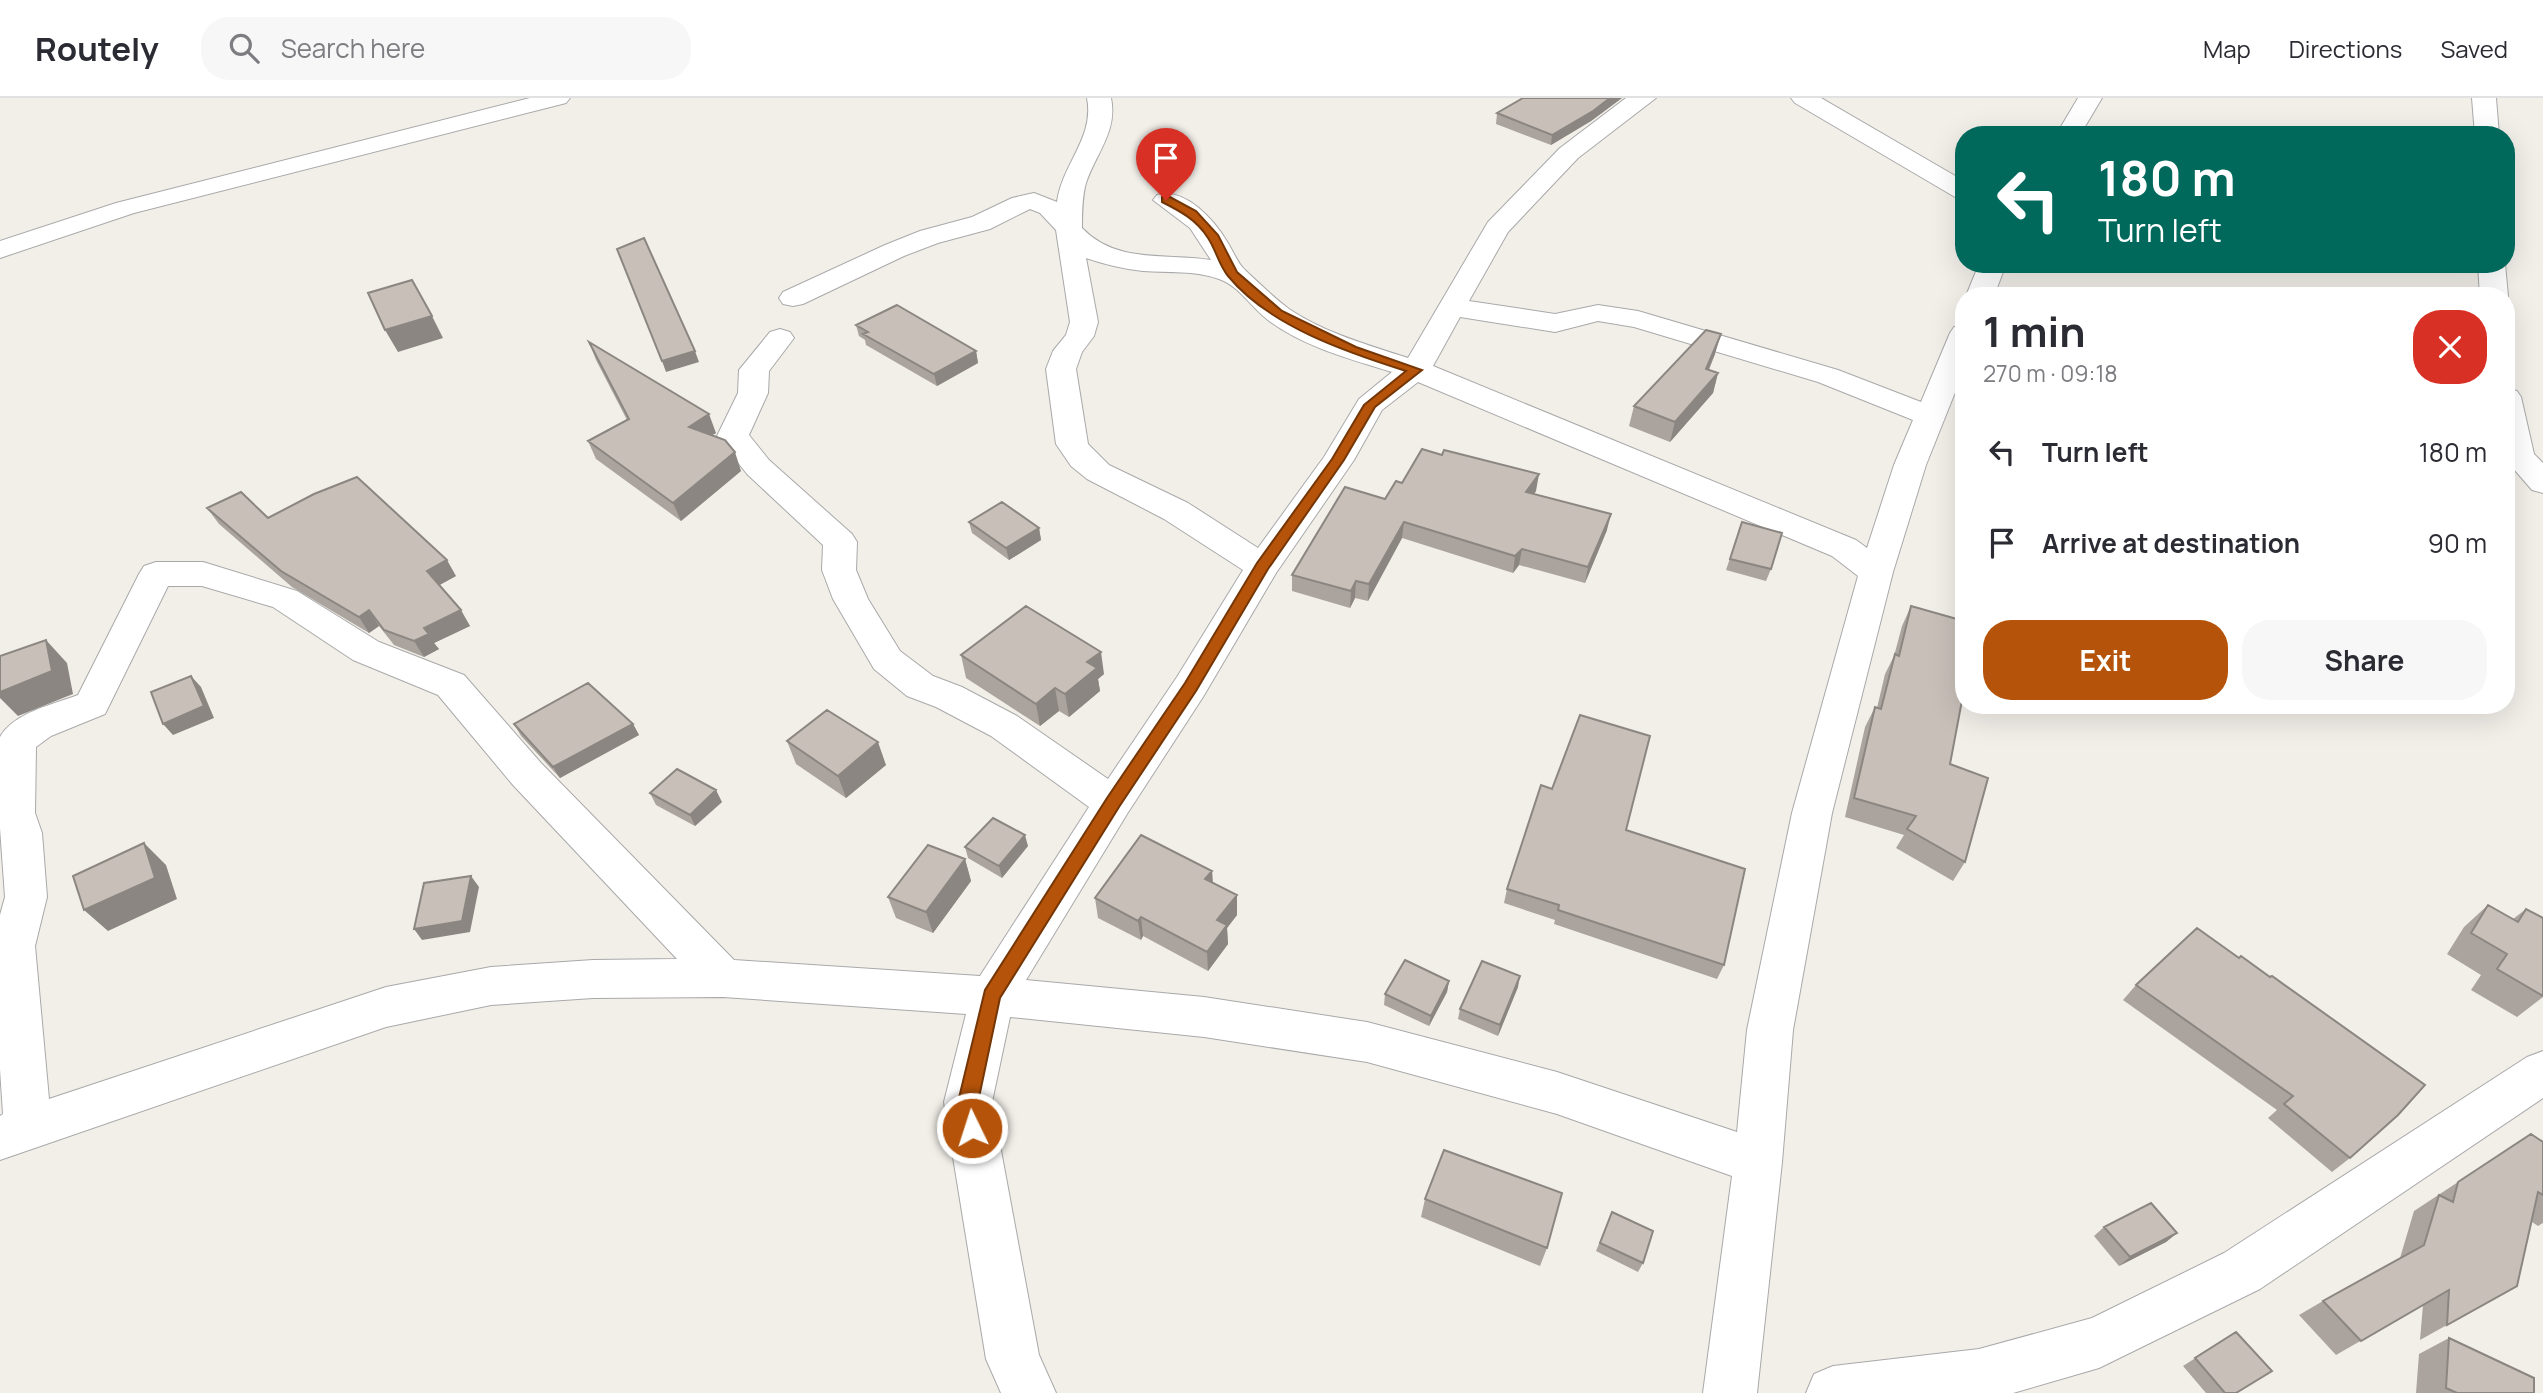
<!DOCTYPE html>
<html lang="en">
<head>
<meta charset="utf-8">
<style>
  :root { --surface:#fff; --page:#f7f7f7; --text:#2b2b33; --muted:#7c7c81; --line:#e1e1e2; --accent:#b45309 }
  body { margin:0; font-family:Manrope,sans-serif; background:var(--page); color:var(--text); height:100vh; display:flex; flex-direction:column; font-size:26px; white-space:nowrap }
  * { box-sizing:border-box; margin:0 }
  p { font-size:23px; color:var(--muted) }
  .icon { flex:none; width:38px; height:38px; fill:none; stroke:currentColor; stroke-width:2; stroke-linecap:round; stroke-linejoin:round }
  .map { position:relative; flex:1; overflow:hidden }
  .side { position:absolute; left:1955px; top:189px; width:560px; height:427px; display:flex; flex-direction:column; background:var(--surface); border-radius:28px; box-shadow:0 7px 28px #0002 }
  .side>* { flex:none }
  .top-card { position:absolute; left:1955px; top:28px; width:560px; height:147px; border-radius:28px; box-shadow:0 7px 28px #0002; background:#00695c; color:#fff; overflow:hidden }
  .pin { position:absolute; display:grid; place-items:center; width:60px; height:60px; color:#fff; margin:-72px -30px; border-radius:50% 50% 50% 0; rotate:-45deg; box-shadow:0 0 7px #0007 }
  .pin .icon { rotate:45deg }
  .me { position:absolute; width:77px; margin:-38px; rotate:356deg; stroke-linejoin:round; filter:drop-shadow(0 0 5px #0008) }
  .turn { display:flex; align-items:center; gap:24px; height:147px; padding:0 28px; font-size:32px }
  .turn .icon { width:91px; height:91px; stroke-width:2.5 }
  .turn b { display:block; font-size:49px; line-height:60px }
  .round { display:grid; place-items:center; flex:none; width:74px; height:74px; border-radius:28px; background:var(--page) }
  .summary { display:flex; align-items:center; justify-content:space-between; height:119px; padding:0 28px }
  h1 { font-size:42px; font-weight:700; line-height:52px }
  .cta { display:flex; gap:14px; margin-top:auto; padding:14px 28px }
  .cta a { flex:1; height:80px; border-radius:28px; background:var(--accent); color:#fff; font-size:28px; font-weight:700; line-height:80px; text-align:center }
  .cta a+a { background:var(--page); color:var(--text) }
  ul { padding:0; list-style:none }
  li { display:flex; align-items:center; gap:21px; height:91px; padding:0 28px }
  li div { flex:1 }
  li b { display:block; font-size:26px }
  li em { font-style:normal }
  header { display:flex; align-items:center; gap:42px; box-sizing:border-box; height:98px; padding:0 35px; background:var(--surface); border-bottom:2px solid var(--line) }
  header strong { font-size:33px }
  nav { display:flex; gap:38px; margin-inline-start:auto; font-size:24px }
  .search { width:490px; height:63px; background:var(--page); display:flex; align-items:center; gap:18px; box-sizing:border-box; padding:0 24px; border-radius:28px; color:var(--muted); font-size:26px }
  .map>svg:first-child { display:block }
</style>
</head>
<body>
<header>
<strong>Routely</strong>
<div class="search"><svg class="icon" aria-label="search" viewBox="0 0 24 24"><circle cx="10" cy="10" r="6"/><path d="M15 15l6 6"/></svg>Search here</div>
<nav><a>Map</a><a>Directions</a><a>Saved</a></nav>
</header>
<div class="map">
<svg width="2543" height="1295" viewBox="0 0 2543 1295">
  <rect width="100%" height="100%" fill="#f2efe9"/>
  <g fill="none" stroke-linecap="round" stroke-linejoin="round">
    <defs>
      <path id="street" d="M 530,0 L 570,0 L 566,5 L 134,115 L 0,160 L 0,143 L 116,105 Z
        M 1087,0 L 1111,0 C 1118,33 1096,55 1086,85 C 1082,99 1082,115 1082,130 C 1116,166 1167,155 1211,162 L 1190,130 L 1153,102 L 1157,97 C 1186,89 1215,123 1228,145 C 1233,153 1238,166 1245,172 C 1259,185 1274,200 1289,211 C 1325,235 1368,247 1408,260 L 1488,124 L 1560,50 L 1626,0 L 1656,0 L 1578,60 L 1508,134 L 1469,203 L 1555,216 L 1598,207 L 1638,213 L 1838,272 L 1921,304 L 1950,235 L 1954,229 L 1964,227 L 1964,272 L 1926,367 L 1893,474 L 1832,715 L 1793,932 L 1782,1064 L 1757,1295 L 1703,1295 L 1732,1078 L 1557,1016 L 1367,964 L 1204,939 L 1010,919 L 992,1004 L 1039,1257 L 1056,1295 L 1001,1295 L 986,1261 L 944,1004 L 966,916 L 723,899 L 593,900 L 491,907 L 386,929 L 0,1062 L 0,1018 L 3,1016 L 0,971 L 0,817 L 5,799 L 0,730 L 0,639 C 13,615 54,606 78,597 L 139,476 L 144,468 L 156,464 L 203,464 L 297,493 L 379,544 L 464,577 L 541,665 L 734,862 L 980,878 L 1089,709 L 991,638 L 936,609 L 907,598 L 874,571 L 833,501 L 822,472 L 823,447 L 747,376 L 717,338 L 738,295 L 739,272 L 744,266 L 770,234 L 780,231 L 790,234 L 794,240 L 769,273 L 768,295 L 749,337 L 769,362 L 852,436 L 857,444 L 856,472 L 868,501 L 900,553 L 933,578 L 962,589 L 1017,618 L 1108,681 L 1177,579 L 1243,472 L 1164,421 L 1087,381 L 1071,368 L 1056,346 L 1046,271 L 1053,253 L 1066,237 L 1070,224 L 1056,132 L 1040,115 L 1030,111 L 990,131 L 938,145 L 904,158 L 803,206 L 793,208 L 783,206 L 779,200 L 783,194 L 885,147 L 920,133 L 972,119 L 1012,100 L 1034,95 L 1057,104 C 1062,66 1095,39 1087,0 ZM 1086,160 C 1104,166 1123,171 1143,173 C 1168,175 1195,172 1219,181 C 1239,188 1251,209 1268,222 C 1304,249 1350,261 1392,274 L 1359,301 L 1324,359 L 1258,450 L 1188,405 L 1109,367 L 1088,346 L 1076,271 L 1082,254 L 1094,238 L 1098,224 ZM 1460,219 L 1555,234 L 1598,223 L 1634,229 L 1818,284 L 1913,322 L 1894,367 L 1867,450 L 1856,442 L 1433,268 ZM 1418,284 L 1832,458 L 1858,478 L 1792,715 L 1747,932 L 1737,1034 L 1557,974 L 1367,924 L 1204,899 L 1026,882 L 1127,716 L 1203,599 L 1276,475 L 1354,362 L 1382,312 ZM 168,488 L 202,488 L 273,509 L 353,562 L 438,597 L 513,687 L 677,861 L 593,862 L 491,869 L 386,889 L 49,1001 L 35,848 L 47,799 L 42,735 L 35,715 L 36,649 L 51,638 L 105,616 Z
        M 1791,0 L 1821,0 L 1964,83 L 1964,101 L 1955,99 L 1795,5 Z
        M 2078,0 L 2102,0 L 2080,37 L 2056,37 Z
        M 2472,0 L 2496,0 L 2499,37 L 2475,37 Z
        M 1979,166 L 2006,166 L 1994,198 L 1966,198 Z
        M 2478,166 L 2505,166 L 2508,198 L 2506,201 L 2506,198 L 2480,198 Z
        M 2506,290 L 2517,293 L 2521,299 L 2534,356 L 2543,365 L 2543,395 L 2532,392 L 2506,362 Z
        M 2543,953 L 2543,1000 L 2260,1191 L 2099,1270 L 2013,1295 L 1806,1295 L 1814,1276 L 1833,1268 L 1979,1251 L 2092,1220 L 2224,1155 L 2527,959 Z"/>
    </defs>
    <use href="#street" stroke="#a9a9a9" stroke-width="2"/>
    <use href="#street" fill="#fff" fill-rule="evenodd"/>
  </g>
  <path fill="#aba49e" d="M 1523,0 L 1622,0 L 1591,23 L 1551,47 L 1496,26 L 1497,15 Z
    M 856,227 L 976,253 L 978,265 L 937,288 L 866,247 L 865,242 L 859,238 Z
    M 589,244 L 716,335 L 712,337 L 741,373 L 681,423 L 596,361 L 588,343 L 627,322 L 596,262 Z
    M 1715,256 L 1709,272 L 1718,275 L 1713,295 L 1670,344 L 1629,328 L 1634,308 Z
    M 1402,385 L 1536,393 L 1534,396 L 1607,432 L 1585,485 L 1519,467 L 1513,475 L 1402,440 L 1368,503 L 1355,500 L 1350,510 L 1292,493 L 1292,477 L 1385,401 Z
    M 207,410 L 268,420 L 456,478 L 439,487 L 470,528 L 434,545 L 439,551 L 424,559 L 394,547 L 379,528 L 369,535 L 292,489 L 219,426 Z
    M 969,424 L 1039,430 L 1041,442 L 1009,462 L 972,435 Z
    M 1742,424 L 1771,471 L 1766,483 L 1726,472 Z
    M 1911,508 L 1950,666 L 1965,764 L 1953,783 L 1896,750 L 1904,737 L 1845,719 L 1865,629 L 1875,609 L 1877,610 L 1885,576 L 1894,558 L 1902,528 Z
    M 961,557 L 1104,576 L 1098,581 L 1100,593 L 1069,619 L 1059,613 L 1040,628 L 966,580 Z
    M 514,626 L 633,626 L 639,637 L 560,680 L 521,638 Z
    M 787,643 L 886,667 L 846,700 L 796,666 Z
    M 650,695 L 722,704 L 695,728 L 656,707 Z
    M 1626,732 L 1724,867 L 1717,881 L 1554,826 L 1555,822 L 1504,805 L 1507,791 Z
    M 1028,748 L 1002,780 L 968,760 L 965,749 Z
    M 965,761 L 971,783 L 933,835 L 896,820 L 888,799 Z
    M 1212,773 L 1213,785 L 1237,817 L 1227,830 L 1228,846 L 1208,873 L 1143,838 L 1141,842 L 1098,820 L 1095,800 Z
    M 2488,807 L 2513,821 L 2526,811 L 2543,820 L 2543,899 L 2517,919 L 2471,892 L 2481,877 L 2447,856 L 2464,829 Z
    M 2197,830 L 2350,1060 L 2332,1074 L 2268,1020 L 2277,1012 L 2123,902 L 2136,887 Z
    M 1449,883 L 1447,894 L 1429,928 L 1384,907 L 1385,896 Z
    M 1518,889 L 1498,938 L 1458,921 L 1460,911 Z
    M 2531,1036 L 2543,1044 L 2543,1125 L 2538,1128 L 2532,1124 L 2517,1188 L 2420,1242 L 2423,1207 L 2336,1257 L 2299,1217 L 2323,1203 L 2400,1160 L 2414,1113 Z
    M 1425,1101 L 1547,1150 L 1540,1168 L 1421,1119 Z
    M 1612,1114 L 1643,1165 L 1638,1174 L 1596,1153 Z
    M 2104,1129 L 2177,1135 L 2166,1144 L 2119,1168 L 2094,1138 Z
    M 2236,1234 L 2236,1295 L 2206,1295 L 2183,1268 Z
    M 2449,1240 L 2534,1295 L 2416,1295 L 2419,1256 Z"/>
  <path fill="#8b8681" d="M 1610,0 L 1622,0 L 1591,23 L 1551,47 L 1552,37 Z
    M 432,218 L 443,240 L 398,254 L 385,232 Z
    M 1721,236 L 1715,256 L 1700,291 L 1706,271 Z
    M 695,253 L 699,264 L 666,274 L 662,263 Z
    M 976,253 L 978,265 L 937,288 L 934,276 Z
    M 1718,275 L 1713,295 L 1670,344 L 1675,324 Z
    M 709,316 L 716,335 L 696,347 L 689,329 Z
    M 735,354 L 741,373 L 681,423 L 673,405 Z
    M 1539,376 L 1536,393 L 1523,411 L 1526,394 Z
    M 1611,416 L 1607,432 L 1585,485 L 1588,469 Z
    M 1404,424 L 1402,440 L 1368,503 L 1369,486 Z
    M 1039,430 L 1041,442 L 1009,462 L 1006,450 Z
    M 1522,451 L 1519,467 L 1513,475 L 1515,458 Z
    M 447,462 L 456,478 L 436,489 L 427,473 Z
    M 1356,483 L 1355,500 L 1350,510 L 1351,493 Z
    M 369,512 L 379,528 L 369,535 L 359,519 Z
    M 461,512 L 470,528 L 434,545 L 439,551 L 424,559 L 414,543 L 424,530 Z
    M 46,542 L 67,565 L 73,596 L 18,618 L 0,600 L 0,594 Z
    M 1101,554 L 1104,576 L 1098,581 L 1100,593 L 1069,619 L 1065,596 L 1087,564 Z
    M 191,578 L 201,589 L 214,620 L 173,637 L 163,626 Z
    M 1055,590 L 1059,613 L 1040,628 L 1036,606 Z
    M 633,626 L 639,637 L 560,680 L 553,669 Z
    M 878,644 L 886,667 L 846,700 L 838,678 Z
    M 716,692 L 722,704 L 695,728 L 690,717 Z
    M 1025,737 L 1028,748 L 1002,780 L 999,768 Z
    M 144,745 L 166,767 L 177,801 L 108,833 L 84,812 Z
    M 965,761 L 971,783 L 933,835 L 926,814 Z
    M 1212,773 L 1213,793 L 1205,781 Z
    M 471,778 L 479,789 L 470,834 L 422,842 L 414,831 Z
    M 1237,797 L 1237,817 L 1227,830 L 1228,846 L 1208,873 L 1207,854 L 1217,822 Z
    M 1141,819 L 1143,838 L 1141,842 L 1138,823 Z
    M 1520,878 L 1518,889 L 1498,938 L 1500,927 Z
    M 1449,883 L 1447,894 L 1429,928 L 1431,918 Z
    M 2177,1135 L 2166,1144 L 2119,1168 L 2130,1159 Z"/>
  <path fill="#c7bfb8" stroke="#8b8681" stroke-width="2" d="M 1523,0 L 1610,0 L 1593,13 L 1552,37 L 1497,15 Z
    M 644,140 L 695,253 L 662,263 L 617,151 Z
    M 412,182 L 432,218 L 385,232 L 368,195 Z
    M 897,207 L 976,253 L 934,276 L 863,236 L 868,234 L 856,227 Z
    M 1706,232 L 1721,236 L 1706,271 L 1718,275 L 1675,324 L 1634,308 Z
    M 589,244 L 709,316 L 689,329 L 725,342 L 735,354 L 673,405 L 588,343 L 629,321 Z
    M 1422,351 L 1442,357 L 1444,352 L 1539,376 L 1526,394 L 1611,416 L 1588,469 L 1522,451 L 1515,458 L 1404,424 L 1369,486 L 1356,483 L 1351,493 L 1292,477 L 1345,389 L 1385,401 L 1396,383 L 1402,385 Z
    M 357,379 L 447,462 L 427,473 L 461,512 L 424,530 L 429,536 L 414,543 L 384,532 L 369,512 L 359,519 L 281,473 L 207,410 L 241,394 L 268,420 L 314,396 Z
    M 1002,404 L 1039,430 L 1006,450 L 969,424 Z
    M 1742,424 L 1782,435 L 1771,471 L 1730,461 Z
    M 1026,508 L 1101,554 L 1087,564 L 1097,570 L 1065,596 L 1055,590 L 1036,606 L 961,557 Z
    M 1911,508 L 1964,523 L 1964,592 L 1950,666 L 1988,680 L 1965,764 L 1907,731 L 1916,718 L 1854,700 L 1875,609 L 1881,611 L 1895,556 L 1899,558 Z
    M 46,542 L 52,573 L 0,594 L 0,558 Z
    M 191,578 L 204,608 L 163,626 L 151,594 Z
    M 588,585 L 633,626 L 553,669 L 514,626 Z
    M 827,612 L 878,644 L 838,678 L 787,643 Z
    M 1580,617 L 1650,638 L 1626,732 L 1745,771 L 1724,867 L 1558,812 L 1559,807 L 1507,791 L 1541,687 L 1552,691 Z
    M 677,671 L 716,692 L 690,717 L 650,695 Z
    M 993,720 L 1025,737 L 999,768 L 965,749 Z
    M 1141,737 L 1212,773 L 1205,781 L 1237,797 L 1217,822 L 1227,827 L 1207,854 L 1141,819 L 1138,823 L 1095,800 Z
    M 144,745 L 155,780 L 84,812 L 73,778 Z
    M 928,747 L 965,761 L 926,814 L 888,799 Z
    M 471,778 L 462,823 L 414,831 L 424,785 Z
    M 2488,807 L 2518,824 L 2526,811 L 2543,820 L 2543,898 L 2497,871 L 2507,856 L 2471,835 Z
    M 2197,830 L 2239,860 L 2241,858 L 2270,879 L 2272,878 L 2425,987 L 2398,1017 L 2350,1060 L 2284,1006 L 2293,998 L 2136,887 Z
    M 1405,862 L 1449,883 L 1431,918 L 1385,896 Z
    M 1482,863 L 1520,878 L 1500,927 L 1460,911 Z
    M 2531,1036 L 2543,1044 L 2543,1097 L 2538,1094 L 2517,1188 L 2447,1227 L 2449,1192 L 2361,1243 L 2323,1203 L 2424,1147 L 2439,1097 L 2453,1104 L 2458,1084 Z
    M 1444,1052 L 1562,1095 L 1547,1150 L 1425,1101 Z
    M 2151,1105 L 2177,1135 L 2130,1159 L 2104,1129 Z
    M 1612,1114 L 1653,1133 L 1643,1165 L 1600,1145 Z
    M 2236,1234 L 2272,1273 L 2236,1295 L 2225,1295 L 2195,1260 Z
    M 2449,1240 L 2534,1280 L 2534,1295 L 2457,1295 L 2446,1290 Z"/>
  <path fill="#b45309" stroke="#753606" stroke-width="2" d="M 1162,99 L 1170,99 L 1196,113 L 1218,137 L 1237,174 L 1282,213 L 1356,249 L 1422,272 L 1375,309 L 1344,362 L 1268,471 L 1196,593 L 1119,709 L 1000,900 L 978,1004 L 982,1030 L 979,1037 L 972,1039 L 966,1037 L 958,1004 L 985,892 L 1107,700 L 1185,585 L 1257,465 L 1332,361 L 1364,307 L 1406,273 C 1346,254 1269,228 1228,178 C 1219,167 1216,152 1208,140 C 1197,122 1180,113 1162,104 Z"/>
</svg>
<div class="pin" style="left:1166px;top:102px;background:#d93025"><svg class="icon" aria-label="arrive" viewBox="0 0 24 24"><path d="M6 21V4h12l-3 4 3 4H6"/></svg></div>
<svg class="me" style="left:972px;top:1030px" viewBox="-20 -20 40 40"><circle r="17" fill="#b45309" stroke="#fff" stroke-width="3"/><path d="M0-11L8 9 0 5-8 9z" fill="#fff"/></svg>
<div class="top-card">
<div class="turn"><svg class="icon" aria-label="left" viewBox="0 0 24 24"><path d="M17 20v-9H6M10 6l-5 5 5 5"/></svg><div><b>180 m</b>Turn left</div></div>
</div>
<section class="side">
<div class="summary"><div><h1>1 min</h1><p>270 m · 09:18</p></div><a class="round" style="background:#d93025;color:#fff"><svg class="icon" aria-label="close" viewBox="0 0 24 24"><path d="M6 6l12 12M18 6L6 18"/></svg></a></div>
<ul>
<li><svg class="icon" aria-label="left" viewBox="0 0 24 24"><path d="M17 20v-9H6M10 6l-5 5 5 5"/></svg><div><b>Turn left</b></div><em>180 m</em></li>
<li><svg class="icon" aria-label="arrive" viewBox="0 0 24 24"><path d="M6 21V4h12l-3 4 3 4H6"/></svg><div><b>Arrive at destination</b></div><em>90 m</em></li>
</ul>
<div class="cta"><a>Exit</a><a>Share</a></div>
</section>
</div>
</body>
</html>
